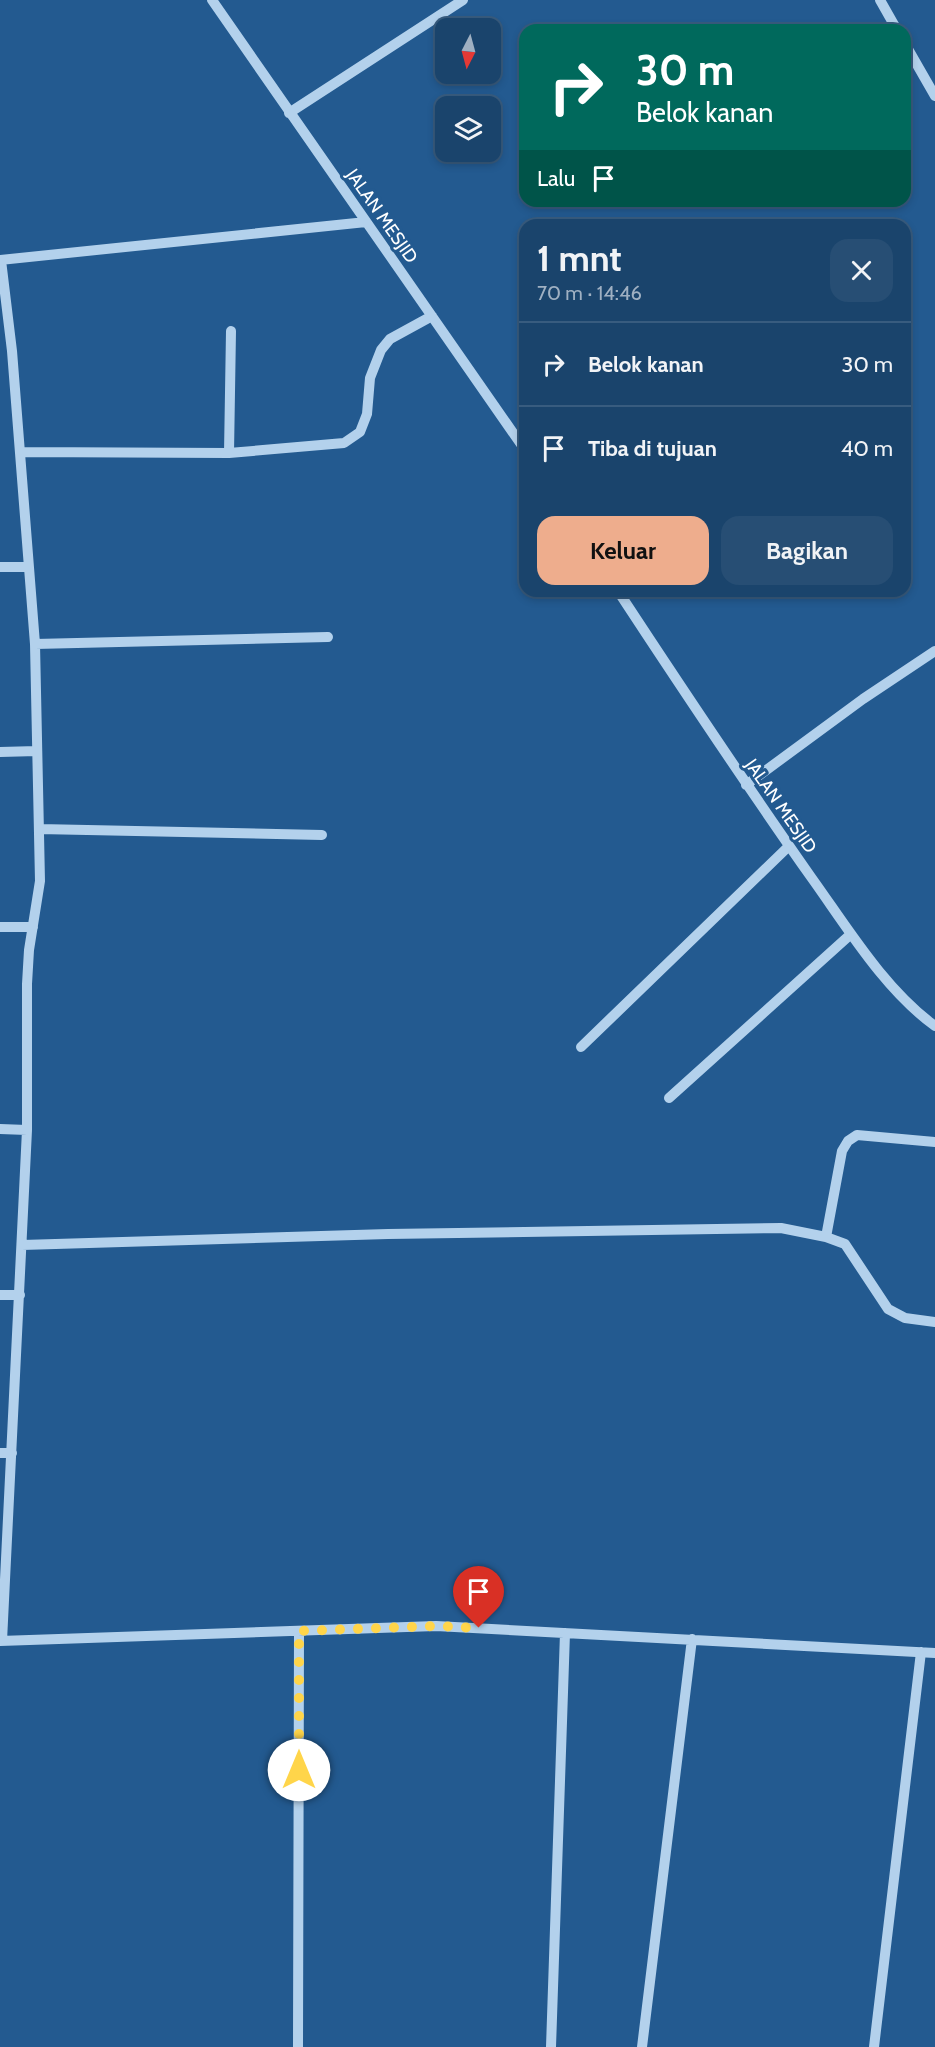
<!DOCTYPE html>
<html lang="id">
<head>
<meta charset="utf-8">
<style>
  :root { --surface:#1a446c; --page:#274e74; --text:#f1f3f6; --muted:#9fb0c2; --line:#385c7f; --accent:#eead8d }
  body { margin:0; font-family:Cabin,sans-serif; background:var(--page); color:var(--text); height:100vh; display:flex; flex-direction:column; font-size:22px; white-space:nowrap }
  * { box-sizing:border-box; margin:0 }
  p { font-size:20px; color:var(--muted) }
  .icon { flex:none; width:33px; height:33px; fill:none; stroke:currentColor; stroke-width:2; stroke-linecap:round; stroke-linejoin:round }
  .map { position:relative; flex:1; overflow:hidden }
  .drawer { position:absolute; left:519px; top:219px; width:392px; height:378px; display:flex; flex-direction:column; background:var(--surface); border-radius:18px; box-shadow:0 3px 9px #0003,0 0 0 2px var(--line) }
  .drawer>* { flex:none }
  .hud { position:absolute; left:519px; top:24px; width:392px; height:183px; border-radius:18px; box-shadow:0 3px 9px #0003,0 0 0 2px var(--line); background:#00695c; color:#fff; overflow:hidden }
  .needle { width:39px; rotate:186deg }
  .controls { position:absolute; left:435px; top:18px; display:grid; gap:12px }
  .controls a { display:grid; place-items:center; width:66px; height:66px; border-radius:12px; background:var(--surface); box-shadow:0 3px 9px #0003,0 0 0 2px var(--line); font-size:30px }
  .pin { position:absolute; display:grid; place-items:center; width:51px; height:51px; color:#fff; margin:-62px -26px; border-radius:50% 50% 50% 0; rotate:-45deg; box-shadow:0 0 6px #0007 }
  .pin .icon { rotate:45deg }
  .me { position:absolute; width:66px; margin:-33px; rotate:0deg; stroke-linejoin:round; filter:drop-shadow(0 0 4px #0008) }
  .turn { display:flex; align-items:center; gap:21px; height:126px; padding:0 18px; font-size:27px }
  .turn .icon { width:78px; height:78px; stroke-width:2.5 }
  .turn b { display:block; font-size:42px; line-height:51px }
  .then { display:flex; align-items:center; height:57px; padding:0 18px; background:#0003; gap:12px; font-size:22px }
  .round { display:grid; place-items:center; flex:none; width:63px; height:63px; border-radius:18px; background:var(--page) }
  .overview { display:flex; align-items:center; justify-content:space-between; height:102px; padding:0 18px }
  h1 { font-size:36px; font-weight:800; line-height:45px }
  .cta { display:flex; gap:12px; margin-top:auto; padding:12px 18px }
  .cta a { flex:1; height:69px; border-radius:18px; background:var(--accent); color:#111; font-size:24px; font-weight:800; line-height:69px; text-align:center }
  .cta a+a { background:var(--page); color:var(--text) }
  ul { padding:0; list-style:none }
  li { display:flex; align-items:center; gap:18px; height:84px; padding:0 18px; border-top:2px solid var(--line) }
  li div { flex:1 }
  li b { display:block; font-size:22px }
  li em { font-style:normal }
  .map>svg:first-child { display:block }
</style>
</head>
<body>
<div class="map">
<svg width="935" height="2047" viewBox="0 0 935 2047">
  <rect width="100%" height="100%" fill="#235a90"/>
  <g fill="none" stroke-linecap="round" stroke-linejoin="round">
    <path stroke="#b3d1ec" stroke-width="10" d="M 212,0 L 525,450
      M 880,0 L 897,30
      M 904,42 L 935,96
      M 289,113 L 463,0
      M 0,260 L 366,222
      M 1,260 L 12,351 L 35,644 L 40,881 L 29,950 L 27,984 L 27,1130 L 2,1641
      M 20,452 L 229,453 L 344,443 L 360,432 L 367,414 L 370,378 L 381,350 L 390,339 L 432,316
      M 229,453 L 231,331
      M 0,567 L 29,567
      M 618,591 C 681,687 745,783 811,877 C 847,927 884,989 935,1026
      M 35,644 L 328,637
      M 0,752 L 37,751
      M 746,785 L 863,699 L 935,651
      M 39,829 L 322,835
      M 0,927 L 33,927
      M 581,1047 L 789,846
      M 669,1098 L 851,934
      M 0,1129 L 27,1130
      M 826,1237 L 842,1151 L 848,1141 L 857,1135 L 935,1142
      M 22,1245 L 388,1234 L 781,1228 L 826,1237 L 845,1244 L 888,1309 L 905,1318 L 935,1322
      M 0,1295 L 20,1295
      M 0,1453 L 12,1453
      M 0,1641 L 436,1626 L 935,1653
      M 298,2047 L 299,1631
      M 551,2047 L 565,1633
      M 642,2047 L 692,1639
      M 874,2047 L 921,1652"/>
  </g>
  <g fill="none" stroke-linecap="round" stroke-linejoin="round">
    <path stroke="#ffd54a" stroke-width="10" stroke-dasharray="0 18" d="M 299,1770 L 299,1631 L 436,1626 L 479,1628"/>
  </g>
  <g text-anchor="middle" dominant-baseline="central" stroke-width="6" stroke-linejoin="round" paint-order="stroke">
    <g font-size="18" fill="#fff" stroke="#235a90">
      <text transform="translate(382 216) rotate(55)">JALAN MESJID</text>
      <text transform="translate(781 806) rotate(55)">JALAN MESJID</text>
    </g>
  </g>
</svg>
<div class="controls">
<a><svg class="needle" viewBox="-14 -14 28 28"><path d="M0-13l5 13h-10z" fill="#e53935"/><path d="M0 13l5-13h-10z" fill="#9fb0c2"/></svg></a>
<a><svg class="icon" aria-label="layers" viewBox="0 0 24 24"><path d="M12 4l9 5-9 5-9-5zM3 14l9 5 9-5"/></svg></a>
</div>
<div class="pin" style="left:479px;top:1628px;background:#d93025"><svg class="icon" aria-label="arrive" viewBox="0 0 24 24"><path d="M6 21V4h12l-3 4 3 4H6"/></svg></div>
<svg class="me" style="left:299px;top:1770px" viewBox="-20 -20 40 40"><circle r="19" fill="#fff"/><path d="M0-13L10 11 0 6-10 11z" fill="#ffd54a"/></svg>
<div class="hud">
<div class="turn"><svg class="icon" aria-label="right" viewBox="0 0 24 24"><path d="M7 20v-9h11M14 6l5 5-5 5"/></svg><div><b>30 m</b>Belok kanan</div></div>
<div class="then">Lalu<svg class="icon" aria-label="arrive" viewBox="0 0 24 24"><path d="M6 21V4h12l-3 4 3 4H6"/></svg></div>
</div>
<section class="drawer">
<div class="overview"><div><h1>1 mnt</h1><p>70 m · 14:46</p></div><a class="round"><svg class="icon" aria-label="close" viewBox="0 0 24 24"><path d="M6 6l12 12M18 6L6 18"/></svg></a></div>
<ul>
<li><svg class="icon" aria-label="right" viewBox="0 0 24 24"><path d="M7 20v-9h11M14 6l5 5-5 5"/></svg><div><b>Belok kanan</b></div><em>30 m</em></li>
<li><svg class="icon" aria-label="arrive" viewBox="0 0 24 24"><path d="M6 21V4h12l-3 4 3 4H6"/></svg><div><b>Tiba di tujuan</b></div><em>40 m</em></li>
</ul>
<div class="cta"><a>Keluar</a><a>Bagikan</a></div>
</section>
</div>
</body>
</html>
